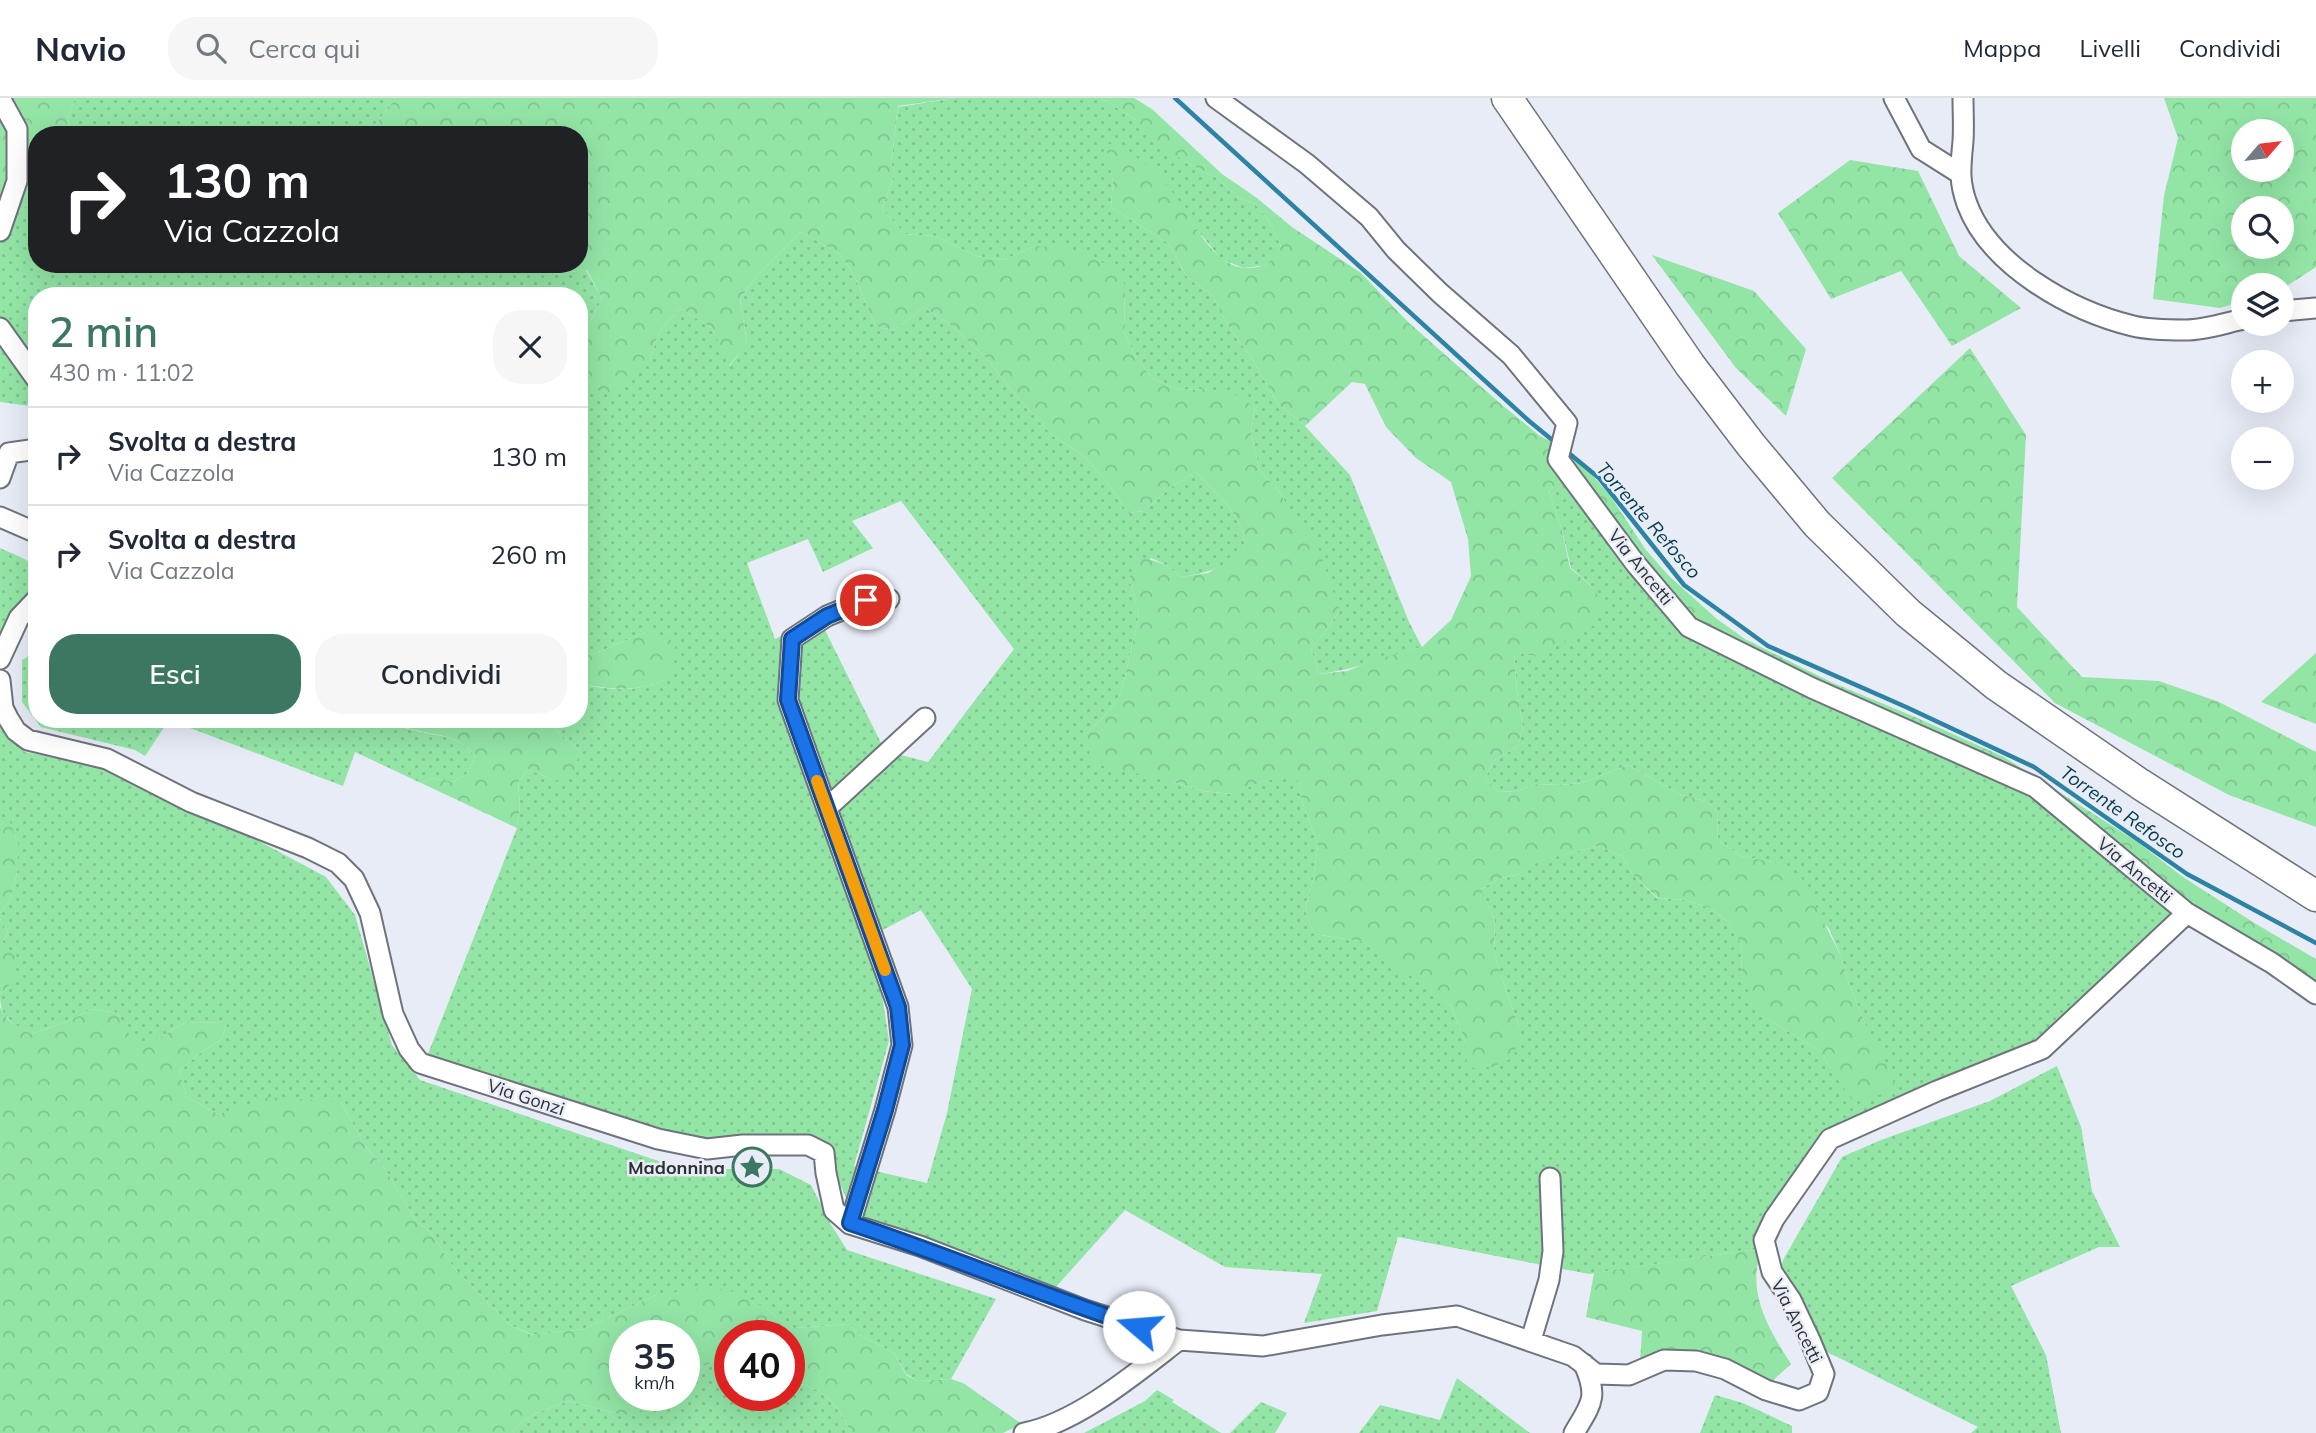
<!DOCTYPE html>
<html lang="it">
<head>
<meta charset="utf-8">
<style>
  :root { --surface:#fff; --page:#f6f6f7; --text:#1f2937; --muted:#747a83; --line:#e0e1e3; --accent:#3b7761 }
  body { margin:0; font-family:Mulish,sans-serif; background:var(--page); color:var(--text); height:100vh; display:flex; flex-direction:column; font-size:26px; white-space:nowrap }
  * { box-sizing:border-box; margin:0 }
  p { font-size:23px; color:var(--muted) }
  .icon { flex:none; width:38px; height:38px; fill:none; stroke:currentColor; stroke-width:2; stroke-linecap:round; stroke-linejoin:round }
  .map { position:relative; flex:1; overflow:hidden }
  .panel { position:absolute; left:28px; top:189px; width:560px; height:441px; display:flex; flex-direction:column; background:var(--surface); border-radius:28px; box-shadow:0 7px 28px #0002 }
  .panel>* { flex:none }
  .guide { position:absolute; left:28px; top:28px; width:560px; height:147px; border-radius:28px; box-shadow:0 7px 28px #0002; background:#202124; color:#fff; overflow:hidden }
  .needle { width:46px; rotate:62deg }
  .fabs { position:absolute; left:2231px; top:21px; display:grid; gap:14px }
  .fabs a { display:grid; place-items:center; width:63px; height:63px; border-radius:50%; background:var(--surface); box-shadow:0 7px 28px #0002; font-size:35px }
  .speed { position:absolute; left:609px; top:1222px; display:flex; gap:14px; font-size:35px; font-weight:700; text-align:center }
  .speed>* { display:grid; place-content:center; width:91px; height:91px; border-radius:50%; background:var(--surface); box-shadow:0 7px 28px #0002; line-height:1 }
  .speed small { font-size:18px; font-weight:400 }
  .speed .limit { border:10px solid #d22; background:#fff; color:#111 }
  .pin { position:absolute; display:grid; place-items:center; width:60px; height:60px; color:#fff; margin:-30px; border:4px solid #fff; border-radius:50%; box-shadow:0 2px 7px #0007 }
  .me { position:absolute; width:77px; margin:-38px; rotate:288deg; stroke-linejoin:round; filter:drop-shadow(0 0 5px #0008) }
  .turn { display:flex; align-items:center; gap:24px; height:147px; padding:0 21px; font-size:32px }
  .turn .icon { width:91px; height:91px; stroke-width:2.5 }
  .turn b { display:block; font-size:49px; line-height:60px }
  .round { display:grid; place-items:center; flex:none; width:74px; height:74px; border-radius:28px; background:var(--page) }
  .summary { display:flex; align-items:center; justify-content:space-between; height:119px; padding:0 21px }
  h1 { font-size:42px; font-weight:600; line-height:52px; color:var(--accent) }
  .button { display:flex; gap:14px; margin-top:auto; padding:14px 21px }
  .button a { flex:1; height:80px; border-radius:28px; background:var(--accent); color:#fff; font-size:28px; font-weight:600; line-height:80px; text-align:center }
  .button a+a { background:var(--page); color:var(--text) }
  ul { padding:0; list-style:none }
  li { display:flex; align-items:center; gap:21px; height:98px; padding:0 21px; border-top:2px solid var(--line) }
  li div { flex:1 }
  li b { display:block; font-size:26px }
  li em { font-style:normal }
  header { display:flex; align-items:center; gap:42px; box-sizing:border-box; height:98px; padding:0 35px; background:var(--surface); border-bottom:2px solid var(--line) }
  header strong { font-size:33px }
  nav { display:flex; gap:38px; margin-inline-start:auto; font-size:24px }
  .search { width:490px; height:63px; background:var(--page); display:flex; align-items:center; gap:18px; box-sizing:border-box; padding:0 24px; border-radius:28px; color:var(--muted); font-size:26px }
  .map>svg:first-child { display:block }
</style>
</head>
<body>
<header>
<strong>Navio</strong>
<div class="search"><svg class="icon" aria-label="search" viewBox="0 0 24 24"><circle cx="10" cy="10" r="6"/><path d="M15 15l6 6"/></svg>Cerca qui</div>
<nav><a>Mappa</a><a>Livelli</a><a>Condividi</a></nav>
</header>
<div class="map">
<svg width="2316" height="1335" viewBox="0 0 2316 1335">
  <defs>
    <pattern id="grass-dots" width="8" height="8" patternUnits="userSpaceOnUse" patternTransform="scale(1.75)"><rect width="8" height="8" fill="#93e5a6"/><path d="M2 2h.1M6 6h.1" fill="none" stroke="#7fc590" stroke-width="1.8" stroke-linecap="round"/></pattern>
    <pattern id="forest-crowns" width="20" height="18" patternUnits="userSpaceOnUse" patternTransform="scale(1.75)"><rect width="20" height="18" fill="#93e5a6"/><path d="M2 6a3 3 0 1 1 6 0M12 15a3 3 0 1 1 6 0" fill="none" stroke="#7fc590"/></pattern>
  </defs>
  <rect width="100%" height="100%" fill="#e7ecf7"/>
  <path fill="url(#grass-dots)" fill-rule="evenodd" d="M 75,0 L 396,0 L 367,37 L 73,37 L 67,22 Z
    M 955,0 L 1101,0 L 1135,21 L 1185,64 L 1217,80 L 1239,100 L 1255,106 L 1269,123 L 1281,148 L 1269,167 L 1243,170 L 1221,161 L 1194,128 L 1171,93 L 1106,45 L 1113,84 L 1111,109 L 1168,145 L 1187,179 L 1213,198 L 1227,226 L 1252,261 L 1278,306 L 1305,328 L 1350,377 L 1409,524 L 1422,549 C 1388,559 1354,572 1319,576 L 1311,552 L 1340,513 L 1281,396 L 1259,371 L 1251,335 L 1255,309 L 1204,291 L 1180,292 L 1153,281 L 1135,258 L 1124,234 L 1125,192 L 1034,148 L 1004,162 L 976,158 L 935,138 L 905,136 L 882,111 L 895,74 L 891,65 L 898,9 Z
    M 26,108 L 37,108 L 37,166 L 533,166 L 534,173 L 553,176 L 586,172 L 602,201 L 579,246 L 579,198 L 37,198 L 37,309 L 0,304 L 0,131 Z
    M 801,134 L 840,156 L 854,177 L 876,229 L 895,232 L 924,209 L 951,227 L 987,261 L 1017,299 L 1053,338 L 1082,356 L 1107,384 L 1128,415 L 1144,413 L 1171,389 L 1196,374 C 1217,397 1247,420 1245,453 C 1222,470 1209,475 1181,479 L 1166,467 L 1151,460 L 1129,480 L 1139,517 L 1121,596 L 1108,614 L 1086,636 L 1173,684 L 1203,693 L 1232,696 L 1263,683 L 1297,677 L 1302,703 L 1318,747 L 1313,782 L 1305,812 L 1314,836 L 1364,844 L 1391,862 L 1451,908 L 1465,944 L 1519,930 L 1494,856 L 1495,823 L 1481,791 L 1498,781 L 1519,776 L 1541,762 L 1598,748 L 1622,758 L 1634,778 L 1657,800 L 1684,802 L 1711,810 L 1728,824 L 1739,841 L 1742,855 L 1741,874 L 1764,919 L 1822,954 L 1830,970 L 1865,925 L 1849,886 L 1841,858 L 1829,831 L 1773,764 L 1741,758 L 1718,742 L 1717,713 L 1705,703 L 1679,696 L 1628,667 L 1582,685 L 1559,687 L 1537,686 L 1517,693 L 1499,694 L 1485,681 L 1493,663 L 1517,649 L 1523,630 L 1517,594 L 1514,555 L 1595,491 L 1571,470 L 1562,432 L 1549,393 L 1564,379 L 1684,522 L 2021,678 L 2193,816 L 2063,931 L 1840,1033 L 1763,1150 L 1589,1176 L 1398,1139 L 1377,1213 L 1304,1225 L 1322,1176 L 1225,1169 L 1125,1112 L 1055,1190 L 856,1123 L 828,1058 L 680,1047 L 430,960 L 428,956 L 517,730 L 520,707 L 518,685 L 528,671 L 555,683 L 580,653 L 558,634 L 547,621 L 579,621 L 579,586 C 615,592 630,595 665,582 L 646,534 L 594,556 L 579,557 L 579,260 L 588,287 L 650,262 L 659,234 L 680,210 L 712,230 L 730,268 L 747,244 L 740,201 L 756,179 ZM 901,403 L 1014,551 L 928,664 L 885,653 L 819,520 L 775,541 L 747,465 L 808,441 L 823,474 L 873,450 L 852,423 ZM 921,812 L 972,891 L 947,1015 L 927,1085 L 854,1068 L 889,943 L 873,837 Z
    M 0,450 C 10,455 27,460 33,468 C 49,488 12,527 0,543 Z
    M 37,553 L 37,621 L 387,621 C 416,642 457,629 475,659 L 468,675 L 453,684 L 432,680 L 421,685 L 355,654 L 343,688 L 169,622 L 145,658 L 135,652 L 41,629 L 22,604 L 22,562 Z
    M 0,613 L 25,654 L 132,675 L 326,779 L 355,817 L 392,947 L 420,982 L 682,1071 L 779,1071 L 811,1087 L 830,1125 L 847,1152 L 996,1201 L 951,1281 L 918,1283 L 906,1276 L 894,1255 L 860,1237 L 849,1226 L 794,1230 L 780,1222 L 766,1210 L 656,1197 L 584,1231 L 533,1237 L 510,1227 L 454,1170 L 431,1135 L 415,1121 L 382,1066 L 365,1048 L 341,1004 L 218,1016 L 187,999 L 179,973 L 200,955 L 221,942 L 227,925 L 186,924 L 154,943 L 132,943 L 117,915 L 92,911 L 66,924 L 31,936 C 12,925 0,921 0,897 L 12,884 L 1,847 L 8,834 L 0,821 L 0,815 L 11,801 L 18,770 L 18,746 L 9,722 L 0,727 Z
    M 2057,968 L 2081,1029 L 2092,1093 L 2120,1149 L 2099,1149 L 2011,1188 L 2046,1257 L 2061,1335 L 1971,1335 L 1978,1329 L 1803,1242 L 1780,1182 L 1783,1162 L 1842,1059 L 1881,1042 L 1990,1003 Z
    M 717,1261 L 730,1264 L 730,1297 L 789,1297 L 789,1284 C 822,1287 838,1306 851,1335 L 513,1335 L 515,1329 L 534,1316 L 568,1303 L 615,1315 L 664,1302 L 668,1297 L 684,1297 L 684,1279 Z
    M 1457,1280 L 1530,1335 L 1359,1335 L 1380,1307 L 1440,1322 Z
    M 1157,1292 L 1174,1302 L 1172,1304 L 1221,1335 L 1084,1335 L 1145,1303 Z
    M 1715,1297 L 1743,1305 L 1792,1328 L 1792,1335 L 1700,1335 Z
    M 1261,1304 L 1287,1315 L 1275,1335 L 1230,1335 Z"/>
  <path fill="url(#forest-crowns)" fill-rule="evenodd" d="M 0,0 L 75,0 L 67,22 L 73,37 L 37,37 L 37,108 L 26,108 L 0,131 Z
    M 396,0 L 955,0 L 898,8 L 891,65 L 895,74 L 882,111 L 905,136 L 935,138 L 976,158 L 1004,162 L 1034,148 L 1062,149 L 1122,172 L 1125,192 L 1124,234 L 1135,258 L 1153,281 L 1180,292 L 1204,291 L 1233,295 L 1255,309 L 1251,335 L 1259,371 L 1281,396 L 1294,421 L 1308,428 L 1319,451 L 1340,513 L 1311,552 L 1319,576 L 1347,573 L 1372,563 L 1422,549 L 1451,522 L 1471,478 L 1468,441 L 1451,384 L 1416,360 L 1386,329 L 1365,286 L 1352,284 L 1305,328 L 1278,306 L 1252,261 L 1227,226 L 1213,198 L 1187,179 L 1168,145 L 1111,109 L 1113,84 L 1105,44 C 1135,54 1150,68 1170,91 C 1190,115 1208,163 1242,170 C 1249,171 1261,168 1268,167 L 1281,148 L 1269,123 L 1255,106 L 1239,100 L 1217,80 L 1185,64 L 1153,41 L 1135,21 L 1101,0 L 1134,0 L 1152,11 L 1222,76 L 1257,100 L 1292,129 L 1361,175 L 1407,223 L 1502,307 L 1540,338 L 1560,348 L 1593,378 L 1611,399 L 1646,452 L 1669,478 L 1717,521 L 1745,541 L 1831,584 L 1915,619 L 2004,659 L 2136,743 L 2183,779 L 2256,826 L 2316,861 L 2316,896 L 2210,824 L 2021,678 L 1706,536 L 1564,379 L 1549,393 L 1562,432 L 1570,470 L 1595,491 L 1603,512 L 1593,528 L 1538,558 L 1514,555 L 1517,594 L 1523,630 L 1517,649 L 1493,663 L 1485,681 L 1499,694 L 1517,693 L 1537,686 L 1559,687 L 1582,685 L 1628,667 L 1679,696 L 1705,703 L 1717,713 L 1718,742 L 1741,758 L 1773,764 L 1801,779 L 1841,858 L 1849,886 L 1865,925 L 1892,976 L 1894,987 L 1886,996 L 1852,1002 L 1830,970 L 1822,954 L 1764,919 L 1753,902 L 1741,874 L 1742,855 L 1739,842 L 1728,824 L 1711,810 L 1684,802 L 1658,800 L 1634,778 L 1622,758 L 1598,748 L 1542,762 L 1519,776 L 1498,781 L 1481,791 L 1495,823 L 1494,856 L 1519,930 L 1514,959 L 1492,969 L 1467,970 L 1465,944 L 1451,908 L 1364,844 L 1314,836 L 1305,812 L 1313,782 L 1318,747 L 1302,703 L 1297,678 L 1263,683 L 1233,696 L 1203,693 L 1173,684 L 1091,665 L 1086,636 L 1108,614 L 1121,596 L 1139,517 L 1129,480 L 1137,457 L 1166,467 L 1181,479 L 1208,475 L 1245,453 C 1247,420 1217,397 1196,374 L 1171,389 L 1144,413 L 1128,415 L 1107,384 L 1082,356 L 1053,338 L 1017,299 L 987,261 L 951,227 L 924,209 L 895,232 L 876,229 L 854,177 L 840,156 L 801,134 L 756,179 L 740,201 L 747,245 L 729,268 L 712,230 L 680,210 L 659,234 L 650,262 L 615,301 L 588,287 L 579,260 L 579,246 L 602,201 L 587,172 L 553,176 L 534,173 L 533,166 L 579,166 L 579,37 L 367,37 Z
    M 2164,0 L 2316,0 L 2316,169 L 2282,191 L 2282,187 L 2244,187 L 2243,203 L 2220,210 L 2153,201 L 2164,98 L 2178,40 ZM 2244,33 L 2282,33 L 2282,72 L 2244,72 ZM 2282,110 L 2282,149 L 2244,149 L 2244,110 Z
    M 1850,62 L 1918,73 L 1959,158 L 2021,210 L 1952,248 L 1901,173 L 1831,201 L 1778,115 Z
    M 1652,157 L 1754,193 L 1806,251 L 1786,318 L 1736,270 Z
    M 1970,250 L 2026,337 L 2017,509 L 2082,579 L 2159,583 L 2219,604 L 2316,654 L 2316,729 L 2229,697 L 2055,605 L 1832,380 Z
    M 646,534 L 670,541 L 678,555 L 665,582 C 630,595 615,591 579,586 L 579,557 L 594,556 Z
    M 2316,555 L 2316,626 L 2261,604 Z
    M 387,621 L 547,621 L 558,634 L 580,653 L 572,678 L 555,683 L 528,671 L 518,685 L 520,707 L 517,730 L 421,685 L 432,680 L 453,684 L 468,675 L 475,659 C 457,629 414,640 387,621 Z
    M 9,721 L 18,746 L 18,770 L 11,801 L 0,815 L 0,727 Z
    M 0,821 L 8,834 L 1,847 L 18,861 L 12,884 L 0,897 Z
    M 0,909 L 8,922 L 31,936 L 66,924 L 92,911 L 117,915 L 133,943 L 154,943 L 186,924 L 227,925 L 221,942 L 200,955 L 179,973 L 187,999 L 218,1016 L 231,1013 L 268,999 L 341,1004 L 365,1048 L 382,1066 L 415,1121 L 431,1135 L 454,1170 L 510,1227 L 532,1237 L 584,1231 L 656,1197 L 711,1189 L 731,1193 L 766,1210 L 780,1222 L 794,1230 L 849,1226 L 860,1237 L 894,1255 L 906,1277 L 918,1283 L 951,1281 L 963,1285 L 1022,1326 L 1003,1335 L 851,1335 C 838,1306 822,1287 789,1284 L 789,1237 L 730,1237 L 730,1264 L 717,1261 L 684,1279 L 684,1237 L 625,1237 L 625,1297 L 668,1297 L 664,1302 L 632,1317 L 615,1315 L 568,1303 L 534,1316 L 515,1329 L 513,1335 L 0,1335 Z
    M 1763,1150 C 1744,1191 1769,1232 1791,1266 L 1771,1284 L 1685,1257 L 1640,1266 L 1642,1233 L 1586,1219 L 1594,1175 Z"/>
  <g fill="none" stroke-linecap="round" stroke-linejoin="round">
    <path stroke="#2c83a4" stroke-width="4.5" d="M 1175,0 L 1529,323 L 1556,345
      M 1565,352 L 1599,380 L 1684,487 L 1768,548 L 1906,609 L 2034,669 L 2187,776 L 2316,845"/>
    <defs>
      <path id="minor" d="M 1216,0 L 1307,66 L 1369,119 L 1396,152 L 1440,195 L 1511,257 L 1567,325 L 1558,361 L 1635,465 L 1689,529 L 1812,590 L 2035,689 L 2187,815 L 2272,865 L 2316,896
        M 1894,0 L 1921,51 L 1959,75
        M 1963,0 C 1963,14 1964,29 1963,43 C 1961,67 1958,81 1967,106 C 1990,168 2071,213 2133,228 C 2149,232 2170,232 2186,232 C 2205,232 2225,225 2244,221
        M 0,133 L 17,83 L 17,31 L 0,0
        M 2282,213 L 2316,210
        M 0,230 L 37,282
        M 0,380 L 9,355 L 37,351
        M 0,419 L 37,435
        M 0,561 L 19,520 L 37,501
        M 0,582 L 3,610 L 8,620 L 16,633 L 28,642 L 107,661 L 191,704 L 308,750 L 338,765 L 354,781 L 370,815 L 393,916 L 409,951 L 420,965 L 658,1041 L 707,1051 L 743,1047 L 808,1047 L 824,1055 L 826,1075 L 834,1112 L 850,1126 L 920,1148 L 1085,1212 L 1179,1242 L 1263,1248 L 1382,1227 L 1457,1218 L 1573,1258 L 1596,1276 L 1629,1277 L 1664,1262 L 1696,1263 L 1725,1271 L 1766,1292 L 1799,1302 L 1818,1294 L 1824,1276 L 1810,1242 L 1791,1202 L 1772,1174 L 1764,1142 L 1774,1121 L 1830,1041 L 1937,993 L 2042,951 L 2187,815
        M 827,710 L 925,620
        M 850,1126 L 885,1012 L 902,947 L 898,909 L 788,602 L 792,541 L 827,518 L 866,502 L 889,501
        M 1531,1242 L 1549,1182 L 1553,1153 L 1550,1080
        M 1024,1335 C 1077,1325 1136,1275 1179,1242
        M 1574,1335 C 1591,1306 1599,1300 1584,1266"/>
      <path id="highway" d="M 1507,0 L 1690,267 L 1751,347 L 1817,426 L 1908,515 L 1996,587 L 2140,686 L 2316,798"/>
    </defs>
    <use href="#minor" stroke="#6e737c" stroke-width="23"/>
    <use href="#highway" stroke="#6e737c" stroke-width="33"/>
    <use href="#minor" stroke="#fff" stroke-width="19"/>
    <use href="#highway" stroke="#fff" stroke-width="30"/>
  </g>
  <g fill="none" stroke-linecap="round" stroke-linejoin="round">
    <defs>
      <path id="route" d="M 866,502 L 827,518 L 792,541 L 788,602 L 898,909 L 902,947 L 885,1012 L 850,1125 C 947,1157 1041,1197 1139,1229"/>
    </defs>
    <use href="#route" stroke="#114b97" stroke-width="18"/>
    <use href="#route" stroke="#1a73e8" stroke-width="12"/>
    <path stroke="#f59e0b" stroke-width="12" d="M 817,683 L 885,872"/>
  </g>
  <defs>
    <symbol id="sight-ring" viewBox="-11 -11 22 22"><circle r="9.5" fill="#e7ecf7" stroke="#3b7761" stroke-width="1.5"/><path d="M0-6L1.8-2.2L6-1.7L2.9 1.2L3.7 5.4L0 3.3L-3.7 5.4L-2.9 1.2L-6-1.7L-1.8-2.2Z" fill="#3b7761"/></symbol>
  </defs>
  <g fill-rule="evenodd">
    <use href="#sight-ring" x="730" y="1047" width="44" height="44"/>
  </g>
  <g text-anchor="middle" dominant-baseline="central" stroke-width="5" stroke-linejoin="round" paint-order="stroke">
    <g font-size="18" fill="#2e3034" stroke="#e7ecf7">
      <text transform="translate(1641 469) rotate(51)">Via Ancetti</text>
      <text transform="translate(2135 772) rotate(40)">Via Ancetti</text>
      <text transform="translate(526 999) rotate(18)">Via Gonzi</text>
      <text transform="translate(1797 1223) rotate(63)">Via Ancetti</text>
    </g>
    <g font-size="18" font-weight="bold" fill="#2e3034" stroke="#e7ecf7" text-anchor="end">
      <text x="725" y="1069">Madonnina</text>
    </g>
    <g font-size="19" font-style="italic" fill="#03394c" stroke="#e7ecf7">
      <text transform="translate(1649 422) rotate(49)">Torrente Refosco</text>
      <text transform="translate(2123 714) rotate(35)">Torrente Refosco</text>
    </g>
  </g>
</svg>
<div class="fabs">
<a><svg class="needle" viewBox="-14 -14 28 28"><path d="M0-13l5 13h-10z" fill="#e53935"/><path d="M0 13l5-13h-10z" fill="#747a83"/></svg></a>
<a><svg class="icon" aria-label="search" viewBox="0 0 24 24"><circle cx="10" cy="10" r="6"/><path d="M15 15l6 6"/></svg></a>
<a><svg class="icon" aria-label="layers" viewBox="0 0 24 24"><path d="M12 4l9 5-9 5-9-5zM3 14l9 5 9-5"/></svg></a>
<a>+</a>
<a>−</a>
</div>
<div class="speed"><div>35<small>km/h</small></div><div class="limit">40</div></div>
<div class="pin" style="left:866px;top:502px;background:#d93025"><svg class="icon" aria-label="arrive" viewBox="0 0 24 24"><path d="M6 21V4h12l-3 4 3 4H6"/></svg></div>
<svg class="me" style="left:1139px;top:1229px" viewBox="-20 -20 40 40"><circle r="19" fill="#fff"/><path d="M0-13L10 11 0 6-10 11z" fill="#1a73e8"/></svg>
<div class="guide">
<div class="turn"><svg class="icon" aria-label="right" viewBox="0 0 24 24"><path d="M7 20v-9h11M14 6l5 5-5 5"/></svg><div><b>130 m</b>Via Cazzola</div></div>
</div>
<section class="panel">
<div class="summary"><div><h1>2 min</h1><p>430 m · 11:02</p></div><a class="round"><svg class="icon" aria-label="close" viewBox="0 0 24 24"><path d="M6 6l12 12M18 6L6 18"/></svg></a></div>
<ul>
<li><svg class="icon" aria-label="right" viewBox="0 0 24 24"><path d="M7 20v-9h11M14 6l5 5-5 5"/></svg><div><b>Svolta a destra</b><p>Via Cazzola</p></div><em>130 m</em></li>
<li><svg class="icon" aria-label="right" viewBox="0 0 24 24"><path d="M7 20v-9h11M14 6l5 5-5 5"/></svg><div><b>Svolta a destra</b><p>Via Cazzola</p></div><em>260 m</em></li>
</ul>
<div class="button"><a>Esci</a><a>Condividi</a></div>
</section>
</div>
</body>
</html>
